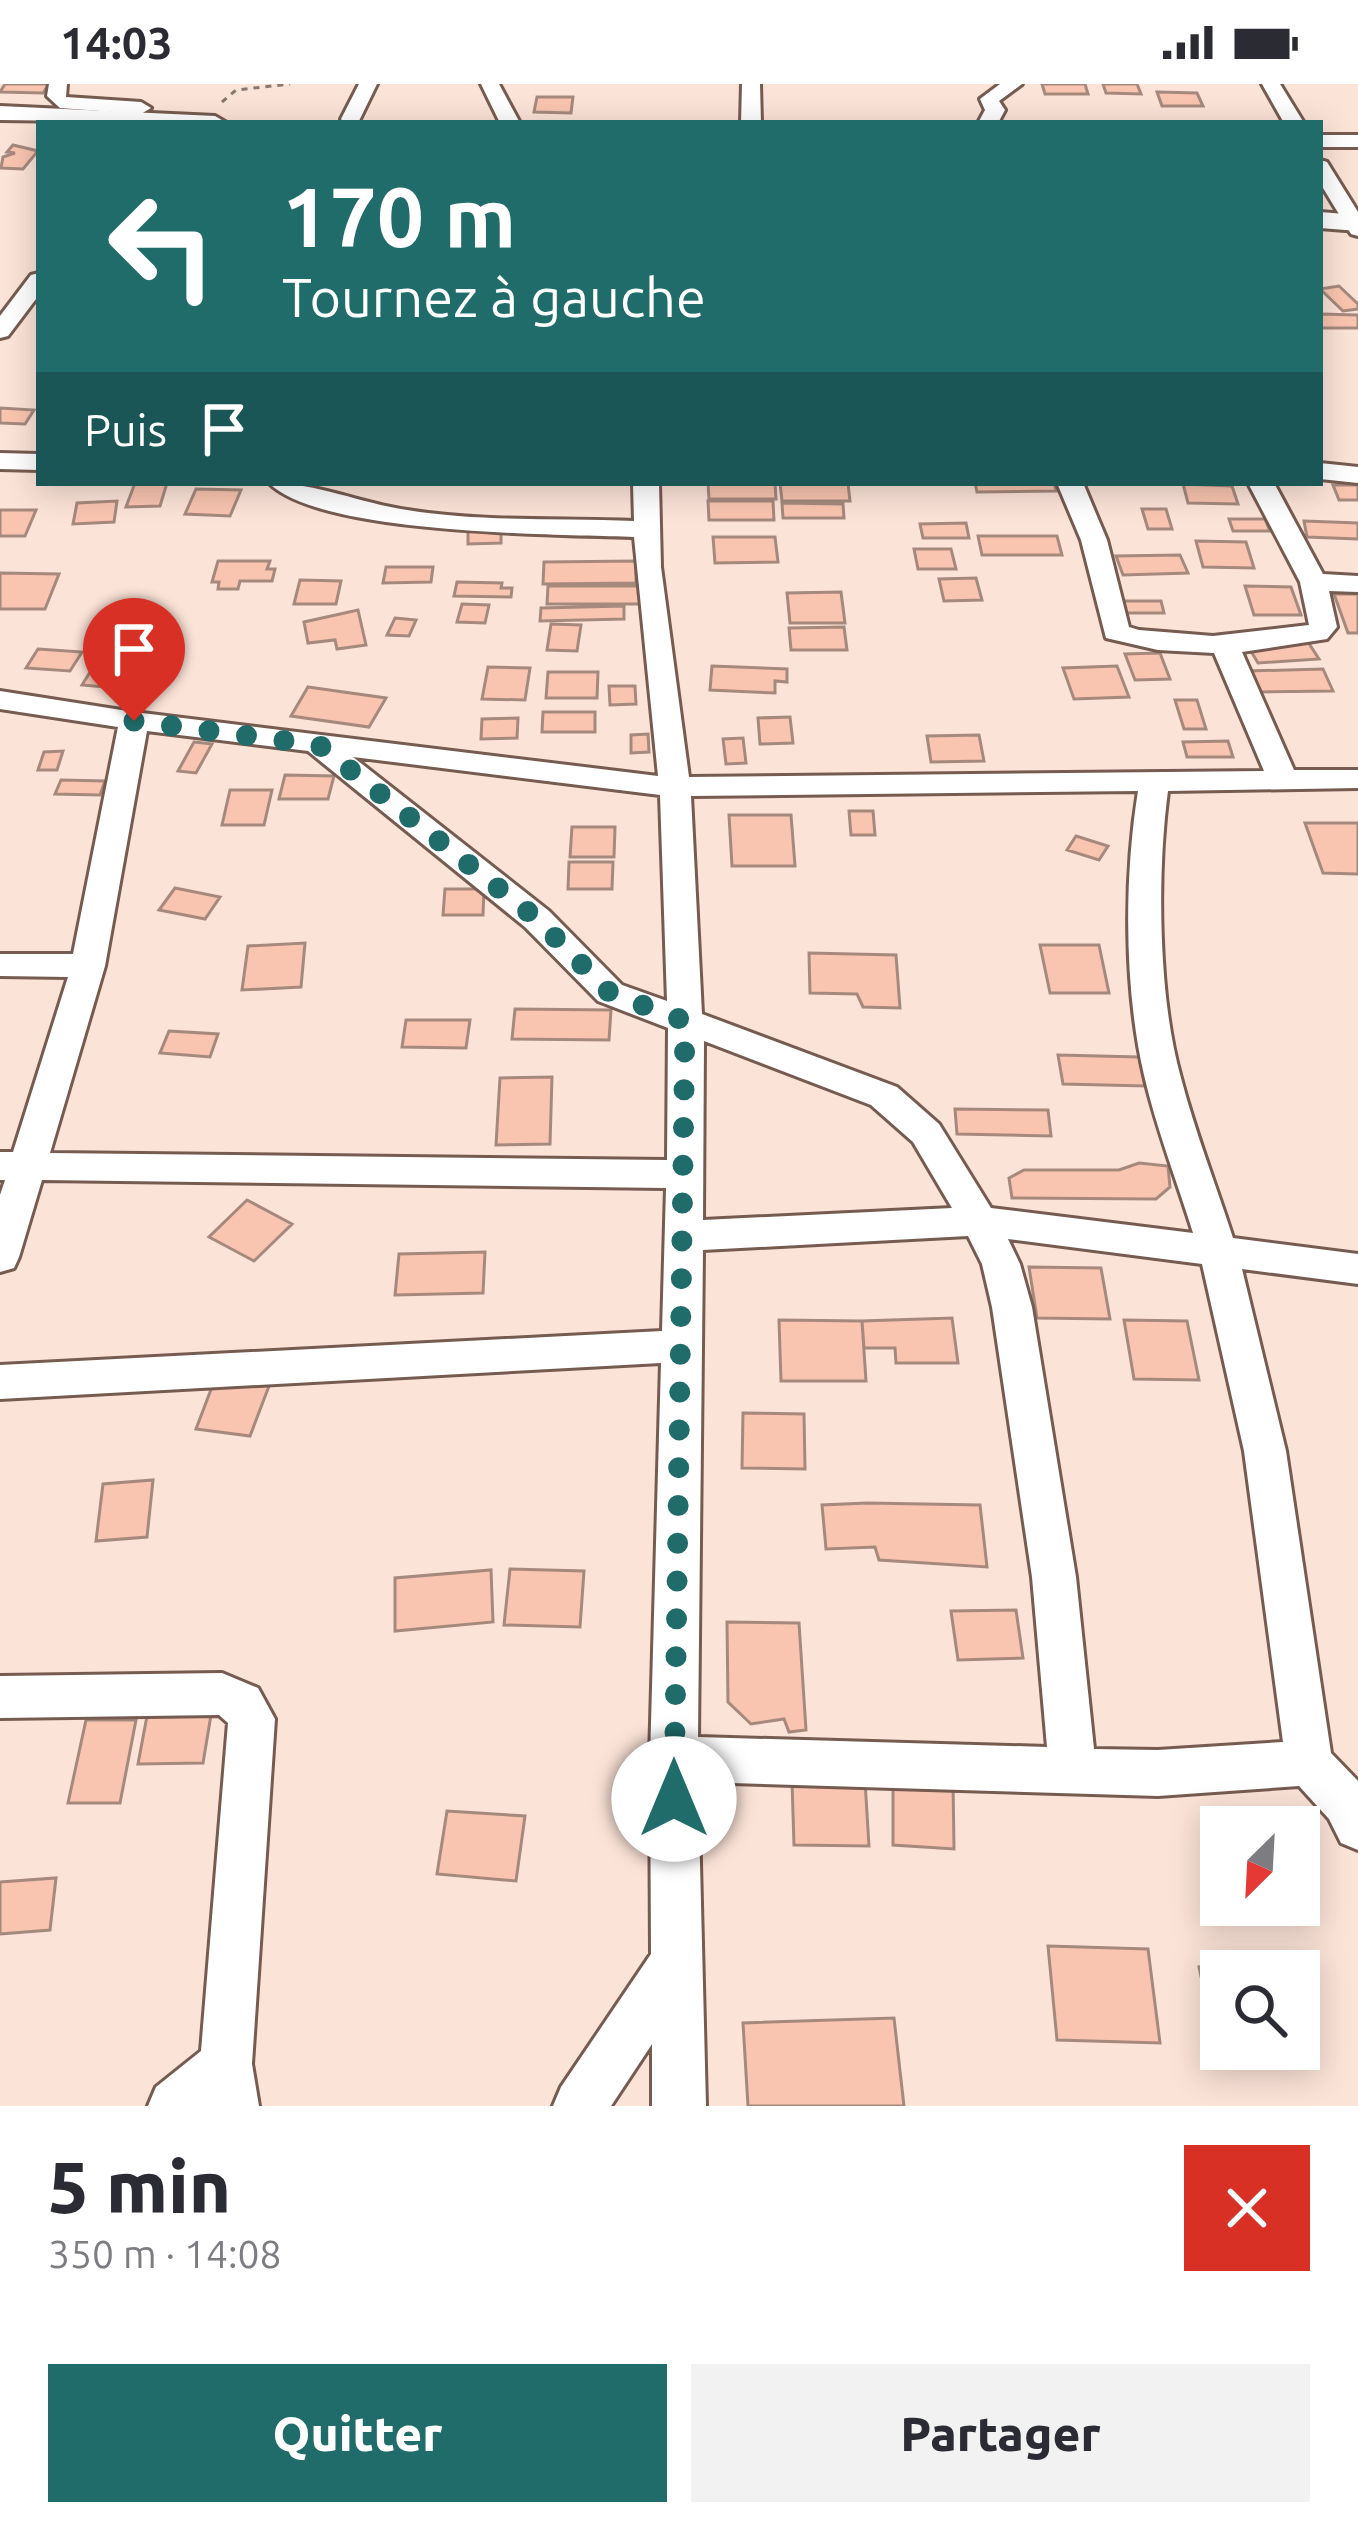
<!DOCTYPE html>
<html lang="fr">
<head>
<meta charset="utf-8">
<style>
  :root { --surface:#fff; --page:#f2f2f3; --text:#2b2b33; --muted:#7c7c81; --accent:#206c6b }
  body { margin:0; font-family:Ubuntu,sans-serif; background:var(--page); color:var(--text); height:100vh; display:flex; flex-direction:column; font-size:45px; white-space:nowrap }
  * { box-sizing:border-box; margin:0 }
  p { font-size:39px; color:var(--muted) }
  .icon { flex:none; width:66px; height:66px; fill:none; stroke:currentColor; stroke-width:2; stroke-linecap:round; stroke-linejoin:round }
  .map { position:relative; height:2022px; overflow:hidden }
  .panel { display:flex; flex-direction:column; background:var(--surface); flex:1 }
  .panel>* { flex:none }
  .banner { position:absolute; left:36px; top:36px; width:1287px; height:366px; border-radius:0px; box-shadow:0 6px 30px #0003; background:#206c6b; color:#fff; overflow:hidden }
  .needle { width:78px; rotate:204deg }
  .controls { position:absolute; left:1200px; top:1722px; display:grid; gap:24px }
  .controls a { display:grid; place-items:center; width:120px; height:120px; border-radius:0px; background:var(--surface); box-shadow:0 6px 30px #0003; font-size:60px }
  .pin { position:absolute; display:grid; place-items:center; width:102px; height:102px; color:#fff; margin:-123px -51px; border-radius:50% 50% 50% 0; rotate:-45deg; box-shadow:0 0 12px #0007 }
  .pin .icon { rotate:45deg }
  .me { position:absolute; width:132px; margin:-66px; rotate:0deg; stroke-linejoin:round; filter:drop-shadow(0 0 9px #0008) }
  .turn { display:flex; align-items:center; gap:42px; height:252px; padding:0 48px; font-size:54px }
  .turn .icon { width:156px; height:156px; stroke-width:2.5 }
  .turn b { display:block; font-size:84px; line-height:102px }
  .then { display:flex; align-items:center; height:114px; padding:0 48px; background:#0003; gap:24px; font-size:45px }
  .round { display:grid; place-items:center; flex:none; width:126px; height:126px; border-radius:0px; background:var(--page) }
  .summary { display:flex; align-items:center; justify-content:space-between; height:204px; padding:0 48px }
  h1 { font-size:72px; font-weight:800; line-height:90px }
  .cta { display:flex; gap:24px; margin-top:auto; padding:24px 48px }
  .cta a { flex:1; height:138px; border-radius:0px; background:var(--accent); color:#fff; font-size:48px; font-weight:800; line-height:138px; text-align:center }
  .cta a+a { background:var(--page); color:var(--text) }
  .status { display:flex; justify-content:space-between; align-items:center; height:84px; padding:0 60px; background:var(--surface); direction:ltr }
  .status svg { height:33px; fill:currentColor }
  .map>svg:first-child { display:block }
</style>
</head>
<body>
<div class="status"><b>14:03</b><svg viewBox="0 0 49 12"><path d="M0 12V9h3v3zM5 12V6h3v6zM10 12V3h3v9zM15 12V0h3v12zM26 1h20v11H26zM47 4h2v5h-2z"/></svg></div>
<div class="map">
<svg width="1358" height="2022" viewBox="0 0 1358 2022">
  <rect width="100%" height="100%" fill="#fce3d8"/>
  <path fill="#f9c5b0" stroke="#a6897d" stroke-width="3" d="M 5,0 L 49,0 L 43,9 L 0,8 Z
    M 1042,0 L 1085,0 L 1088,10 L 1045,10 Z
    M 1103,0 L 1137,0 L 1141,10 L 1106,9 Z
    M 1157,8 L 1197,9 L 1203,22 L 1162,22 Z
    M 537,13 L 573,13 L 571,29 L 534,28 Z
    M 13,61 L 38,67 L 23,85 L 1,84 L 3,73 L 15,69 L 7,68 Z
    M 1339,202 L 1358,220 L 1358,225 L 1343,227 L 1320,205 Z
    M 1320,230 L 1358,231 L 1358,244 L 1320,244 Z
    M 0,324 L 34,326 L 25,340 L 0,339 Z
    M 135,399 L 167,399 L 160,422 L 126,423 Z
    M 708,399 L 775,399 L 776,415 L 709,415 Z
    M 780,399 L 848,399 L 850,417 L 782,417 Z
    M 975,399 L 1054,399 L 1056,407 L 977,408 Z
    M 1183,400 L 1232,402 L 1238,420 L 1188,419 Z
    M 1333,401 L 1358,401 L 1358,416 L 1339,416 Z
    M 196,405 L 241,406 L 230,432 L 185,430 Z
    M 117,417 L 114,438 L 73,440 L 77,419 Z
    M 708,417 L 773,417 L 774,436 L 709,436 Z
    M 782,419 L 843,420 L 844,434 L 783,434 Z
    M 1142,425 L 1166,425 L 1172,445 L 1148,445 Z
    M 0,426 L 36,426 L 25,452 L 0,452 Z
    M 1229,435 L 1265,435 L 1270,447 L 1233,447 Z
    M 1304,437 L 1358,439 L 1358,455 L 1307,453 Z
    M 501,439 L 501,459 L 468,460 L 468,440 Z
    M 966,439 L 969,454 L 923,454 L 920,440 Z
    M 978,452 L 1057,452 L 1062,471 L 982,471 Z
    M 713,453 L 775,453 L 778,478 L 715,479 Z
    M 1196,457 L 1246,458 L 1254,484 L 1203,483 Z
    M 914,465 L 951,465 L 956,485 L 918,485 Z
    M 1180,471 L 1188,489 L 1123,491 L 1116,472 Z
    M 218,477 L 270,477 L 267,485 L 275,485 L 272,497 L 240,497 L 238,505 L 218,505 L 219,498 L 212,498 Z
    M 636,477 L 636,499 L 543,500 L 544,478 Z
    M 386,483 L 433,483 L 431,498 L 383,499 Z
    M 0,489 L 59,490 L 45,525 L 0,525 Z
    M 976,494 L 982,516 L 944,517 L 939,495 Z
    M 300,496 L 341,497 L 336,520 L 294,520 Z
    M 457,498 L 502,499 L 501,504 L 512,504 L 511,513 L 454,512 Z
    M 548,502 L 644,502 L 644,520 L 547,520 Z
    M 1245,502 L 1291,503 L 1301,531 L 1254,531 Z
    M 841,508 L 845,539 L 790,539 L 787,509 Z
    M 1334,510 L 1358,510 L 1358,549 L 1348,549 Z
    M 1122,517 L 1161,517 L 1164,529 L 1125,529 Z
    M 462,520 L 489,521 L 485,539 L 457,538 Z
    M 624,522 L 624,535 L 540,537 L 541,524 Z
    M 358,526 L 366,561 L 337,565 L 335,556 L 308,559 L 304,538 Z
    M 395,534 L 416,536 L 409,552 L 387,551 Z
    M 551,540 L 581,541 L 577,567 L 547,566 Z
    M 844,543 L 847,566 L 791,566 L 789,544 Z
    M 1308,558 L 1319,575 L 1258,579 L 1248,562 Z
    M 103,564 L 133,565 L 124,585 L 107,584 L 111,576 L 98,576 Z
    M 38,565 L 82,568 L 70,587 L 26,584 Z
    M 1160,569 L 1170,595 L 1135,596 L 1125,570 Z
    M 712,582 L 787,585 L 787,598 L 775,597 L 775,609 L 710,606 Z
    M 1117,582 L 1129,613 L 1074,615 L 1063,584 Z
    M 488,583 L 530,584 L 525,616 L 482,615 Z
    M 92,585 L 114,587 L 104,603 L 82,601 Z
    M 1323,585 L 1333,607 L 1256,608 L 1248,587 Z
    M 548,588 L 598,588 L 597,614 L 546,614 Z
    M 609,602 L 635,602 L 636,620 L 610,621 Z
    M 308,603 L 386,614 L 369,643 L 291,632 Z
    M 1175,616 L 1197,616 L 1206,645 L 1184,645 Z
    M 543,628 L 595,628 L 595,648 L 542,648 Z
    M 790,633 L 793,659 L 760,660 L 758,634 Z
    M 518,634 L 517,654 L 481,655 L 482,635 Z
    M 648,650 L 649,668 L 631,669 L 631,651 Z
    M 979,651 L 984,677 L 931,678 L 927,652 Z
    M 743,654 L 746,679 L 726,680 L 723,655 Z
    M 1228,657 L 1233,673 L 1187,673 L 1183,658 Z
    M 194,658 L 212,660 L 196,689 L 178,687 Z
    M 63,667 L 57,686 L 38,686 L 44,668 Z
    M 285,691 L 334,692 L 328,715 L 279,715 Z
    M 61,696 L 105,697 L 100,711 L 55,710 Z
    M 230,706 L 272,706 L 264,741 L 222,741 Z
    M 849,727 L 873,727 L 875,751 L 851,751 Z
    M 729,731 L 791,731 L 795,782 L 732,782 Z
    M 1305,739 L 1358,739 L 1358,790 L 1323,789 Z
    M 572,743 L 615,743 L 614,773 L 570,773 Z
    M 1076,752 L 1108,762 L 1099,776 L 1067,766 Z
    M 569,778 L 613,778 L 612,805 L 568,805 Z
    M 175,804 L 220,813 L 205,835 L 159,826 Z
    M 445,805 L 484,805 L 483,831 L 443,831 Z
    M 305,859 L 301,903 L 242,906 L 248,862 Z
    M 1040,861 L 1099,861 L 1109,909 L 1050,909 Z
    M 809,869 L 896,871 L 900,924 L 863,923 L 857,910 L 810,909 Z
    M 515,925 L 611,926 L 609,956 L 512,955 Z
    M 406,936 L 470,936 L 466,964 L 402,963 Z
    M 169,947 L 218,950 L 210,973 L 160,969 Z
    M 1058,971 L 1139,973 L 1145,1002 L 1063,1000 Z
    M 552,993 L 550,1060 L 496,1061 L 500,994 Z
    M 955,1025 L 1048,1026 L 1051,1052 L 957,1050 Z
    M 1139,1079 L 1168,1082 L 1170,1103 L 1156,1115 L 1012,1114 L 1009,1094 L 1024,1086 L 1119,1086 Z
    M 247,1116 L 292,1140 L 254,1177 L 209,1153 Z
    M 485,1168 L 483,1209 L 395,1211 L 399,1170 Z
    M 1029,1183 L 1101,1184 L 1110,1235 L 1037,1234 Z
    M 952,1234 L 958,1279 L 896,1279 L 895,1264 L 864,1264 L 862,1237 Z
    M 779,1236 L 862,1237 L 866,1297 L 781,1297 Z
    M 1124,1236 L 1187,1237 L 1199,1296 L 1134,1295 Z
    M 215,1295 L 269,1302 L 250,1352 L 196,1345 Z
    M 743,1329 L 804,1330 L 805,1385 L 742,1384 Z
    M 153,1396 L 147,1453 L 96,1457 L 103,1400 Z
    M 867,1419 L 980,1421 L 987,1483 L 879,1476 L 875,1463 L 826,1465 L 822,1421 Z
    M 510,1485 L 584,1487 L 580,1543 L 504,1541 Z
    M 491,1486 L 493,1538 L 395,1547 L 395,1494 Z
    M 1016,1526 L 1023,1574 L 958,1576 L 951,1527 Z
    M 727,1538 L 799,1539 L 806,1646 L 789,1648 L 784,1635 L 751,1640 L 728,1618 Z
    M 211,1631 L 203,1679 L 138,1680 L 147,1632 Z
    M 86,1636 L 136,1636 L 120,1719 L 68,1719 Z
    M 893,1692 L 953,1697 L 954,1765 L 893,1761 Z
    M 792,1697 L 865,1697 L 869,1762 L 794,1761 Z
    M 447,1727 L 525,1732 L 516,1797 L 437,1790 Z
    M 56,1794 L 50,1846 L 0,1850 L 0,1798 Z
    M 1048,1862 L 1148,1865 L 1160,1959 L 1057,1956 Z
    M 1264,1880 L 1265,1887 L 1221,1887 L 1221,1944 L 1212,1944 L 1199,1883 Z
    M 894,1934 L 904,2022 L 748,2022 L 743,1939 Z"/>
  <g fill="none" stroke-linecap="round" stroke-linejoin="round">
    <defs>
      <path id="minor" d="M 49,0 L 67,0 L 66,13 L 141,18 L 151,24 L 141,30 L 60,24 L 47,12 Z
        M 359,0 L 377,0 L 358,39 L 344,39 L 341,35 Z
        M 481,0 L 499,0 L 520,39 L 500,39 Z
        M 742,0 L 760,0 L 761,39 L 741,39 Z
        M 1000,0 L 1022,0 L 999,17 L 1005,26 L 998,39 L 978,39 L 985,26 L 980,15 Z
        M 1262,0 L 1280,0 L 1304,39 L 1284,39 Z
        M 1320,51 L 1358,51 L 1358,63 L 1320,63 Z
        M 1320,76 L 1327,78 L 1358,128 L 1358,152 L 1351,150 L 1320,99 Z
        M 39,189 L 39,211 L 8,252 L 0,254 L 0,232 L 31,191 Z
        M 0,369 L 39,370 L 39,386 L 0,385 Z
        M 1320,379 L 1358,383 L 1358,399 L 1320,395 Z
        M 269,399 C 317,399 360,419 407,426 C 481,438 560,434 634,437 L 633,399 L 659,399 L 661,483 L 689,693 L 1264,687 L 1214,569 L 1158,566 L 1106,554 L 1081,456 L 1057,399 L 1083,399 L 1107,456 L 1129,543 L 1139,546 L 1213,552 L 1309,541 L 1300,498 L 1248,399 L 1274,399 L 1323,490 L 1358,492 L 1358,508 L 1329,507 L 1337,543 L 1327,555 L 1242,568 L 1294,686 L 1358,686 L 1358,704 L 1168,707 C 1157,790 1158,913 1181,994 C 1195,1048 1216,1101 1233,1154 L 1358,1170 L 1358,1200 L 1242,1185 L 1286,1367 L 1331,1669 L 1358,1697 L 1358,1766 L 1341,1759 L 1329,1735 L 1299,1702 L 1158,1712 L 698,1698 L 706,2022 L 652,2022 L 652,1960 L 611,2022 L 553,2022 L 561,2003 L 651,1870 L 650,1675 L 661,1279 L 0,1315 L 0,1281 L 662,1247 L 666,1104 L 42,1096 L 19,1173 L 14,1184 L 0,1188 L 0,1111 L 5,1096 L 0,1096 L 0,1068 L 13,1068 L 68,893 L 0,892 L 0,870 L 73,870 L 118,643 L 0,625 L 0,607 L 134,628 L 658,692 L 634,453 C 557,450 321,451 269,399 ZM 147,647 L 308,667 L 525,843 L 598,917 L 668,944 L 667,1076 L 50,1069 L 105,882 ZM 353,673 L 660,711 L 667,917 L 622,901 L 549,827 ZM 1138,707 C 1124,794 1124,905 1144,991 C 1156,1044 1177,1097 1193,1149 L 991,1124 L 939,1040 L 897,1003 L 702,930 L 691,712 ZM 704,957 L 871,1021 L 913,1058 L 952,1124 L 703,1136 ZM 968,1152 L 982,1180 L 992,1223 L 1032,1493 L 1047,1663 L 698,1653 L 703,1166 ZM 1008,1155 L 1202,1180 L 1244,1367 L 1283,1658 L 1158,1666 L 1094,1665 L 1076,1493 L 1032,1223 L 1020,1180 Z
        M 222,1589 L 258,1604 L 275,1635 L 252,1980 L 259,2022 L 148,2022 L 156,2003 L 201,1967 L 228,1639 L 219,1631 L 0,1634 L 0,1592 Z"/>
      <path id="major" d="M 0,22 L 215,32 L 227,39 L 0,36 Z
        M 1320,128 L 1358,131 L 1358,147 L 1320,144 Z"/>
    </defs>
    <use href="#minor" stroke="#765b50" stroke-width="6"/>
    <use href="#major" stroke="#765b50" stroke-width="6"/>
    <path stroke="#88766f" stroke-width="3" stroke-dasharray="6 6" stroke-linecap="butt" d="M 222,18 L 236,6 L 290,0"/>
    <use href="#minor" fill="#fff" fill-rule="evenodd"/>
    <use href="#major" fill="#fff" fill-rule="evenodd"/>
  </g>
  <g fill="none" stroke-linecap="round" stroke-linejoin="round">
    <path stroke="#206c6b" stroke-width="21" stroke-dasharray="0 37.8" d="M 134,637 L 319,661 L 537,835 L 610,909 L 685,937 L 674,1715"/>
  </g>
</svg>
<div class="controls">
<a><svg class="needle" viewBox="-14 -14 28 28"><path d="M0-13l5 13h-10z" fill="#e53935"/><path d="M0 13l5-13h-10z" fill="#7c7c81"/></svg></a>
<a><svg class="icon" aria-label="search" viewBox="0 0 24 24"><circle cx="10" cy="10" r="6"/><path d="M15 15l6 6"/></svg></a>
</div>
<div class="pin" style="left:134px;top:637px;background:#d93025"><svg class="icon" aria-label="arrive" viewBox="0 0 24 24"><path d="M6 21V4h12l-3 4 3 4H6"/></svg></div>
<svg class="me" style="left:674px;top:1715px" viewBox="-20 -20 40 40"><circle r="19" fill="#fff"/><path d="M0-13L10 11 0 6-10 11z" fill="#206c6b"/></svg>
<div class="banner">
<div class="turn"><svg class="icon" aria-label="left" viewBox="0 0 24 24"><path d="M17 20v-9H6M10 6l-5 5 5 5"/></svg><div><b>170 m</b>Tournez à gauche</div></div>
<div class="then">Puis<svg class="icon" aria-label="arrive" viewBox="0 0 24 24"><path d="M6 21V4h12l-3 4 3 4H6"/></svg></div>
</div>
</div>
<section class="panel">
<div class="summary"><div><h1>5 min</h1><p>350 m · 14:08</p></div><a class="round" style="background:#d93025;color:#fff"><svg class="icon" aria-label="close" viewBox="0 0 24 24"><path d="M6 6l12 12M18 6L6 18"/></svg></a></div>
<div class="cta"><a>Quitter</a><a>Partager</a></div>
</section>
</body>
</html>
